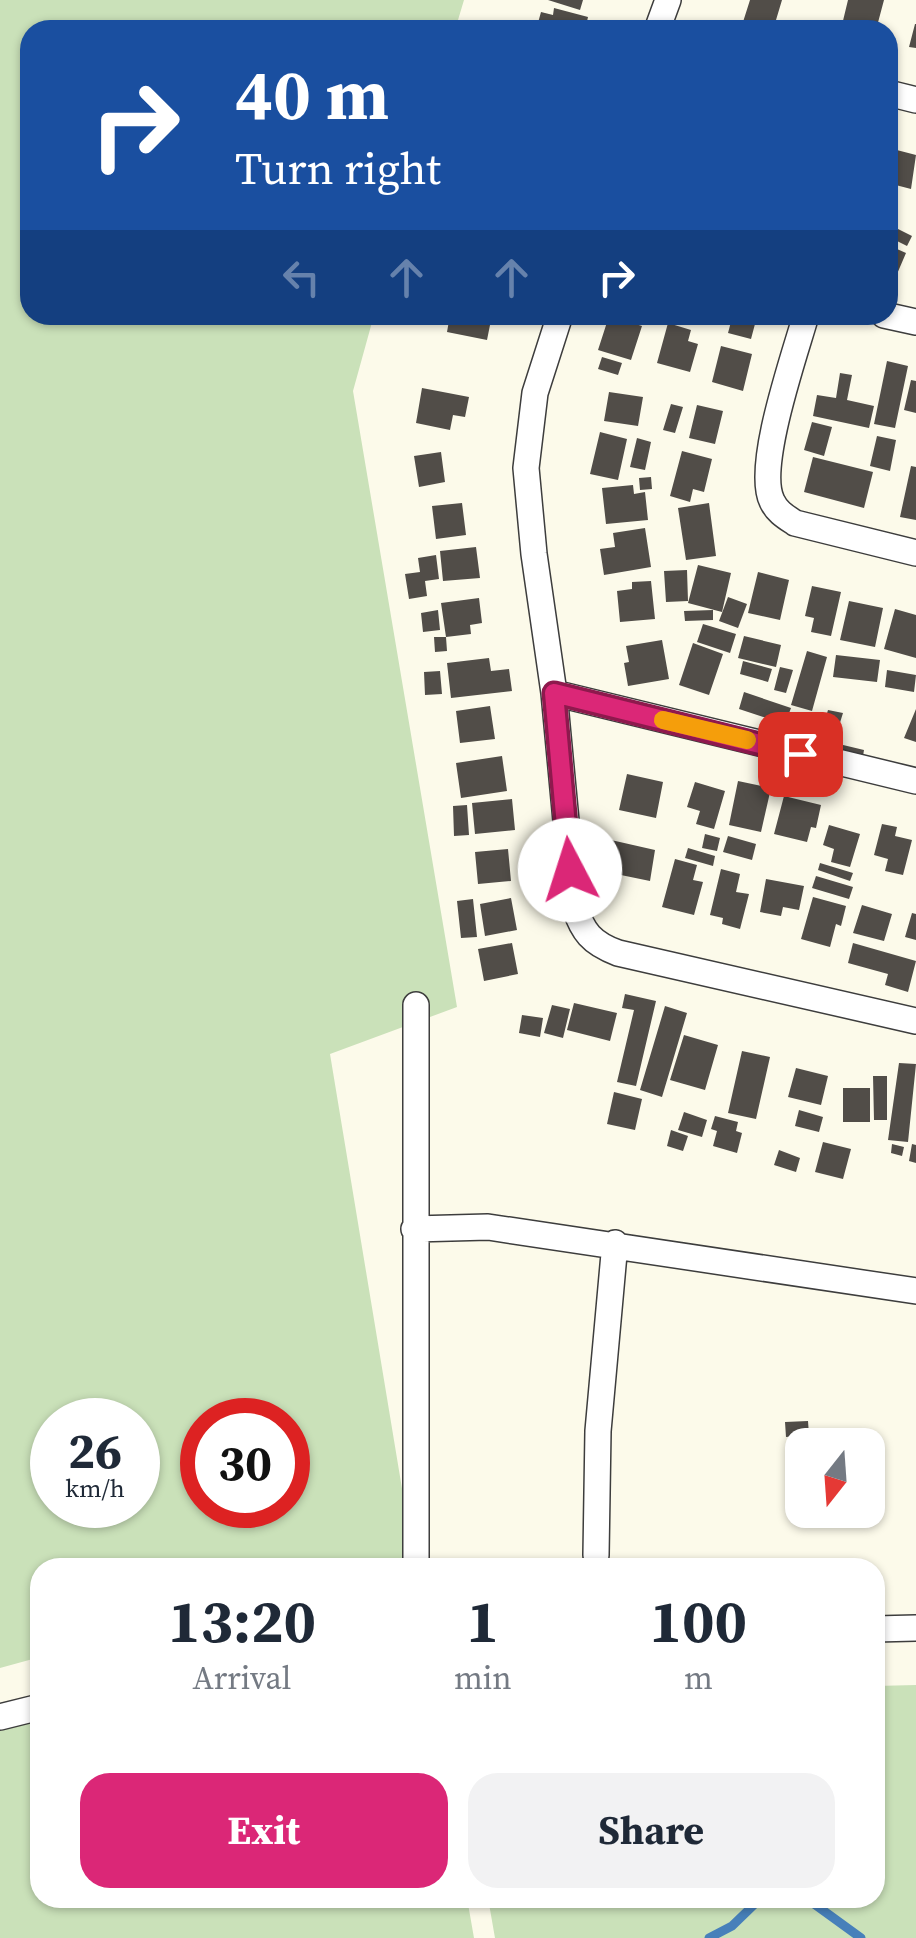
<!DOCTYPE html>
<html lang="en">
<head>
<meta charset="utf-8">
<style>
  :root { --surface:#fff; --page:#f2f2f3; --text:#1f2937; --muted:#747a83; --accent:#db2777 }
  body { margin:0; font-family:"Source Serif 4",serif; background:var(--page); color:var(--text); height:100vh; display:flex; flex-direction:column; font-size:38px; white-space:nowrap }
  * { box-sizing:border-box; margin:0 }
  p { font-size:32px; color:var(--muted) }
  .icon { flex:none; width:55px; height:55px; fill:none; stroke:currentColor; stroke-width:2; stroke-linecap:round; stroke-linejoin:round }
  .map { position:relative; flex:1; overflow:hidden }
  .side { position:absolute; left:30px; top:1558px; width:855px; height:350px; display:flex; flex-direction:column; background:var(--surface); border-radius:30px; box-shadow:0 2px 8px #0004 }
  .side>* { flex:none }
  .hud { position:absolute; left:20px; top:20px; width:878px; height:305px; border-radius:30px; box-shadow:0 2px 8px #0004; background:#1a4fa0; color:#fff; overflow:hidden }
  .needle { width:65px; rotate:197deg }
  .tools { position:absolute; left:785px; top:1428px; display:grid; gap:20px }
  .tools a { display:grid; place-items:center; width:100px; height:100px; border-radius:20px; background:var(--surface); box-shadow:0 2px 8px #0004; font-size:50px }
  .speed { position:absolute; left:30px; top:1398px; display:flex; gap:20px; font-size:50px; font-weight:700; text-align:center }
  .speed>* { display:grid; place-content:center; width:130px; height:130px; border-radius:50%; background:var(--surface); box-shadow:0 2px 8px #0004; line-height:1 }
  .speed small { font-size:25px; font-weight:400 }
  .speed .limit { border:15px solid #d22; background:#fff; color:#111 }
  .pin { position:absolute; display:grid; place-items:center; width:85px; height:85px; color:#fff; margin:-42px; border-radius:20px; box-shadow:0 5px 15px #0006 }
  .me { position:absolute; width:110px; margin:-55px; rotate:355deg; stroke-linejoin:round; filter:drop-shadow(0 0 8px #0008) }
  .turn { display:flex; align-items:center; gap:35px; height:210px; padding:0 50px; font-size:45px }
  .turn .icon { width:130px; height:130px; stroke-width:2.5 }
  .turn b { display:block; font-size:70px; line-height:85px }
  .lanes { display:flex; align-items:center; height:95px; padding:0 50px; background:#0003; justify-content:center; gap:50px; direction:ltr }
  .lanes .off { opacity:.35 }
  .eta { display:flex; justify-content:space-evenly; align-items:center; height:170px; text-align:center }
  .eta b { font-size:60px; font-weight:700; line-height:70px }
  .cta { display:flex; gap:20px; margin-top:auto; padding:20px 50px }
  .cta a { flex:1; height:115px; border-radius:30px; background:var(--accent); color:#fff; font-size:40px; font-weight:700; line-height:115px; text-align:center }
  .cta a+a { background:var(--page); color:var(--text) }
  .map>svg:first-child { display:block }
</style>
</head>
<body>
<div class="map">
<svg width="916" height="1938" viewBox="0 0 916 1938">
  <rect width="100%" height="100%" fill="#fcfaea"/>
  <path fill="#cae1b9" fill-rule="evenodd" d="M 0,0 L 464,0 L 455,30 L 30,30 L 30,315 L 374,315 L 353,391 L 457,1007 L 330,1054 L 415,1567 L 40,1568 L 40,1657 L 0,1668 ZM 52,1420 L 138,1420 L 138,1505 L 52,1505 ZM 202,1420 L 288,1420 L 288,1505 L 202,1505 Z
    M 916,1685 L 916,1938 L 495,1938 L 488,1898 L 875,1898 L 875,1686 Z
    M 40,1705 L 40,1898 L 467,1898 L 474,1938 L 0,1938 L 0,1716 Z"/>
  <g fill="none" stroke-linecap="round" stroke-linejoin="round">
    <path stroke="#4780ba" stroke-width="9" d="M 806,1898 L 861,1938
      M 709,1938 L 732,1926 L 761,1898"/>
  </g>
  <path fill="#514d48" d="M 548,0 L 583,0 L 580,10 Z
    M 750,0 L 782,0 L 773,30 L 743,22 Z
    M 848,0 L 884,0 L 876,30 L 841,29 Z
    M 554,8 L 588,17 L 585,30 L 536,30 L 541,12 L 553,15 Z
    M 915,24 L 916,24 L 916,48 L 909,47 Z
    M 889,148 L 916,155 L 911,189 L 888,183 Z
    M 896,228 L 912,236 L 907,246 L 891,238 Z
    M 888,245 L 906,253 L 897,274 L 888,270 Z
    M 450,315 L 492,315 L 487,340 L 447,332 Z
    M 609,316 L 642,326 L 631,360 L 598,350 Z
    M 732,318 L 755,324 L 751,339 L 728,333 Z
    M 668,323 L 691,330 L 688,341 L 698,344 L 690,372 L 657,363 Z
    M 721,346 L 752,354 L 743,391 L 712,382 Z
    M 602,357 L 622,363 L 618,375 L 598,369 Z
    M 887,361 L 908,366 L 895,428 L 874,424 Z
    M 840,373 L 852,375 L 847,400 L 874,406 L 869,428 L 813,416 L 817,395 L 836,398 Z
    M 911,380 L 916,381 L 916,413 L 904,410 Z
    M 422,388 L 469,397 L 465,417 L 453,415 L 450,430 L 416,423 Z
    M 609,392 L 643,397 L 638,426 L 604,421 Z
    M 671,404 L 683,407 L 675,433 L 663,430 Z
    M 697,405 L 723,411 L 715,444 L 689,438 Z
    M 812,422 L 832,427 L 824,456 L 804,450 Z
    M 600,432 L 627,439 L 618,480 L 590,474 Z
    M 877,436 L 896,440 L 890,471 L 870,466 Z
    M 637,438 L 651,442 L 645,470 L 630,467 Z
    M 682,451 L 712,459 L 704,492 L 693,489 L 690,502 L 670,496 Z
    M 441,452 L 445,482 L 419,487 L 414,456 Z
    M 813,457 L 873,472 L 864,508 L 804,492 Z
    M 911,466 L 916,467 L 916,520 L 900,517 Z
    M 651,477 L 652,489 L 640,490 L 639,478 Z
    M 633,485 L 634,494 L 645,492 L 648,520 L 606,524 L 602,488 Z
    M 462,503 L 466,535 L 436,539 L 432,506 Z
    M 709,503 L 716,556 L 686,560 L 678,508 Z
    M 645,528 L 651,567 L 604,575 L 600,549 L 615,547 L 613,533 Z
    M 476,547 L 480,578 L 443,581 L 440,551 Z
    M 436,555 L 439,579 L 425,581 L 427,596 L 409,599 L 405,574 L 420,572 L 418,558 Z
    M 698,565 L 731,573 L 722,612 L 688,603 Z
    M 687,570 L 688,601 L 666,602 L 664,571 Z
    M 758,572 L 789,580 L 780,620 L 748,613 Z
    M 651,581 L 655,619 L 620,622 L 617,591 L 632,589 L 632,582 Z
    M 812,586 L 841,592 L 831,636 L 811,632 L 814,618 L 805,616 Z
    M 728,597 L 747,604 L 738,628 L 719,621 Z
    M 479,598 L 482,623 L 470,625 L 471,634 L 446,637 L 441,603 Z
    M 849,601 L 883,608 L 875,647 L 840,640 Z
    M 895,609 L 916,615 L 916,658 L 884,649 Z
    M 438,610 L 440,630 L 423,632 L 421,613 Z
    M 713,610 L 713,620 L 685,621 L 684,611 Z
    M 703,624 L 736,634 L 730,653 L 697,642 Z
    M 744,636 L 781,645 L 776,667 L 738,658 Z
    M 434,637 L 446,637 L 447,651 L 435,652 Z
    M 662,640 L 669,679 L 628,686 L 624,663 L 629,662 L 626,646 Z
    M 693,643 L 723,654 L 709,695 L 679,685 Z
    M 807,651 L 827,657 L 812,711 L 791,705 Z
    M 836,655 L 880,660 L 877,682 L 833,677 Z
    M 489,658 L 491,671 L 509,669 L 512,691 L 451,698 L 447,663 Z
    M 743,661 L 772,669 L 768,682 L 740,674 Z
    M 780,667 L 793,670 L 786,693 L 774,690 Z
    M 887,670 L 916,675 L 914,692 L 885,687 Z
    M 440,671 L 442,694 L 425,695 L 424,672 Z
    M 744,692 L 791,708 L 785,724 L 739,709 Z
    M 490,706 L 495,739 L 460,743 L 456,711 Z
    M 916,709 L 916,742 L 904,738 Z
    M 828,710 L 843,713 L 838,729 L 823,726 Z
    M 797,715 L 820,721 L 817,733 L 794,727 Z
    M 818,739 L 864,750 L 862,762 L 815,750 Z
    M 502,756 L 507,791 L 461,798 L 456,763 Z
    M 627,774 L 663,782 L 656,818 L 619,810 Z
    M 738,781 L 771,788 L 761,832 L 729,825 Z
    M 695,782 L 725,791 L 714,829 L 696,824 L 700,811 L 687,807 Z
    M 784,796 L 821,805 L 816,828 L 811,827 L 807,842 L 774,834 Z
    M 512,799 L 515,830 L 475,834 L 472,803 Z
    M 467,805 L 469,835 L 454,836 L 453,806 Z
    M 882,824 L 897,827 L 895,836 L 912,840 L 903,875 L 885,871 L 888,859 L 874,855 Z
    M 829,825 L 860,834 L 850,867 L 831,862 L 834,849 L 823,845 Z
    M 705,834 L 720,838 L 717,851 L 702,848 Z
    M 728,836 L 756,844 L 752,860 L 723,852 Z
    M 611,840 L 655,850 L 650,881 L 616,874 L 618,861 L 607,858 Z
    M 688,848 L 715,856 L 713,866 L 685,858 Z
    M 508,849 L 511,881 L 478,884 L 475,852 Z
    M 675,859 L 697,865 L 693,880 L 703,882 L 694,915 L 662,907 Z
    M 820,863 L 853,873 L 850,881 L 818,870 Z
    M 721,869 L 740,874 L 736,892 L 749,894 L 740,929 L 722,924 L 723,918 L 710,915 Z
    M 816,876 L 853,887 L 849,899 L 812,888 Z
    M 766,879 L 804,886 L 799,910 L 783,907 L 781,916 L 760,912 Z
    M 813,897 L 846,906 L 841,926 L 836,924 L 830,947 L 801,939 Z
    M 511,898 L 517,930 L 485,936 L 480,904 Z
    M 473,899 L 477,937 L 461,938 L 457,901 Z
    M 862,905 L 892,914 L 884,941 L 853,933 Z
    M 912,913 L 916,914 L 916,940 L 905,937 Z
    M 512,943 L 518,974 L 484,981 L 478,949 Z
    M 853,943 L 916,961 L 908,992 L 885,985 L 888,974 L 848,963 Z
    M 625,994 L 656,1001 L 636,1086 L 617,1082 L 634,1010 L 622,1008 Z
    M 574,1003 L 617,1013 L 610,1041 L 567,1030 Z
    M 552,1005 L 570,1009 L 563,1038 L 544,1033 Z
    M 665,1006 L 687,1013 L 662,1097 L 640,1090 Z
    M 522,1015 L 543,1018 L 540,1037 L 519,1033 Z
    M 684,1035 L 718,1045 L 705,1090 L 670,1080 Z
    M 742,1051 L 770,1057 L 756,1119 L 728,1113 Z
    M 899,1063 L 916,1064 L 908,1142 L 888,1140 Z
    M 796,1068 L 828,1076 L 821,1105 L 788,1097 Z
    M 873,1076 L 887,1076 L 887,1120 L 874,1120 Z
    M 843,1088 L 870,1088 L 870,1122 L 843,1122 Z
    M 614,1092 L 642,1099 L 635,1130 L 607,1124 Z
    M 799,1110 L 823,1117 L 819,1132 L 795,1126 Z
    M 684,1112 L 707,1120 L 702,1137 L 678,1130 Z
    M 715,1116 L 738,1122 L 736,1131 L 742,1133 L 737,1153 L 713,1146 L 717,1131 L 711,1129 Z
    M 671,1130 L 688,1136 L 683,1151 L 667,1146 Z
    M 823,1142 L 851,1149 L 843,1179 L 815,1172 Z
    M 892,1144 L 904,1147 L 902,1156 L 891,1153 Z
    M 912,1144 L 916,1145 L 916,1163 L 909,1161 Z
    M 779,1150 L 800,1158 L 796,1172 L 774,1165 Z
    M 808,1421 L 809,1435 L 786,1437 L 785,1422 Z"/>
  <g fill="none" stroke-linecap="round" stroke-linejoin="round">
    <defs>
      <path id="minor" d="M 657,30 L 668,0
        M 888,93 L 916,100
        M 560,315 L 535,393 L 526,468 L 534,554 L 554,693 L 574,906 C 583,932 591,943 618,953 L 916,1021
        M 806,315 C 795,354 755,467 772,501 C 777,512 786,517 795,523 L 916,553
        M 884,315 L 916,322
        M 554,693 L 916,781
        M 416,1005 L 416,1568
        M 414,1229 L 488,1227 L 916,1291
        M 596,1555 L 598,1431 L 615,1243
        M 875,1629 L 916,1628
        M 0,1717 L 40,1707"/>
    </defs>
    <use href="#minor" stroke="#3d3d3d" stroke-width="28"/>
    <use href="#minor" stroke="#fff" stroke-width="25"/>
  </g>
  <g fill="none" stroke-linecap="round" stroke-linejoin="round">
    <defs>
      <path id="route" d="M 570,870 L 554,693 L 800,754"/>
    </defs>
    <use href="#route" stroke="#8e194d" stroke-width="25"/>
    <use href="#route" stroke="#db2777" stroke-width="18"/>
    <path stroke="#f59e0b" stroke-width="18" d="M 663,720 L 747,740"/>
  </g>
</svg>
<div class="tools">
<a><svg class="needle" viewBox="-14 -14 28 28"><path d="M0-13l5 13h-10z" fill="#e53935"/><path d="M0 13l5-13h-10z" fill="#747a83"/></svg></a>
</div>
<div class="speed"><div>26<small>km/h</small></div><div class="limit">30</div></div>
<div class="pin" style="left:800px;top:754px;background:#d93025"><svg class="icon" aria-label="arrive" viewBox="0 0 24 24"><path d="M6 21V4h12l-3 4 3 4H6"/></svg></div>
<svg class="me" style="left:570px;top:870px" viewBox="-20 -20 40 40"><circle r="19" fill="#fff"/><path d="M0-13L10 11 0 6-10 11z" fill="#db2777"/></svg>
<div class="hud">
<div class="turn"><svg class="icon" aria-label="right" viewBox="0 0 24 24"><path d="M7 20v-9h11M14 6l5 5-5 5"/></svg><div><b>40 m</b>Turn right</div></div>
<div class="lanes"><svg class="icon off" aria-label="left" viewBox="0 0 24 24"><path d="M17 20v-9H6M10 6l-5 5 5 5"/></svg><svg class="icon off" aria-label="ahead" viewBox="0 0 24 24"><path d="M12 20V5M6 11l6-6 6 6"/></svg><svg class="icon off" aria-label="ahead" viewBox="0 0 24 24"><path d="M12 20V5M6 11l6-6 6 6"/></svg><svg class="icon" aria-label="right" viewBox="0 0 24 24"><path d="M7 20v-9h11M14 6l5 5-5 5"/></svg></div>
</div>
<section class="side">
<div class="eta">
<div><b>13:20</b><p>Arrival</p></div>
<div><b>1</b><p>min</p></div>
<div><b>100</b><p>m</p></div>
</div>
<div class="cta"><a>Exit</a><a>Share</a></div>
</section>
</div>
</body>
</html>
